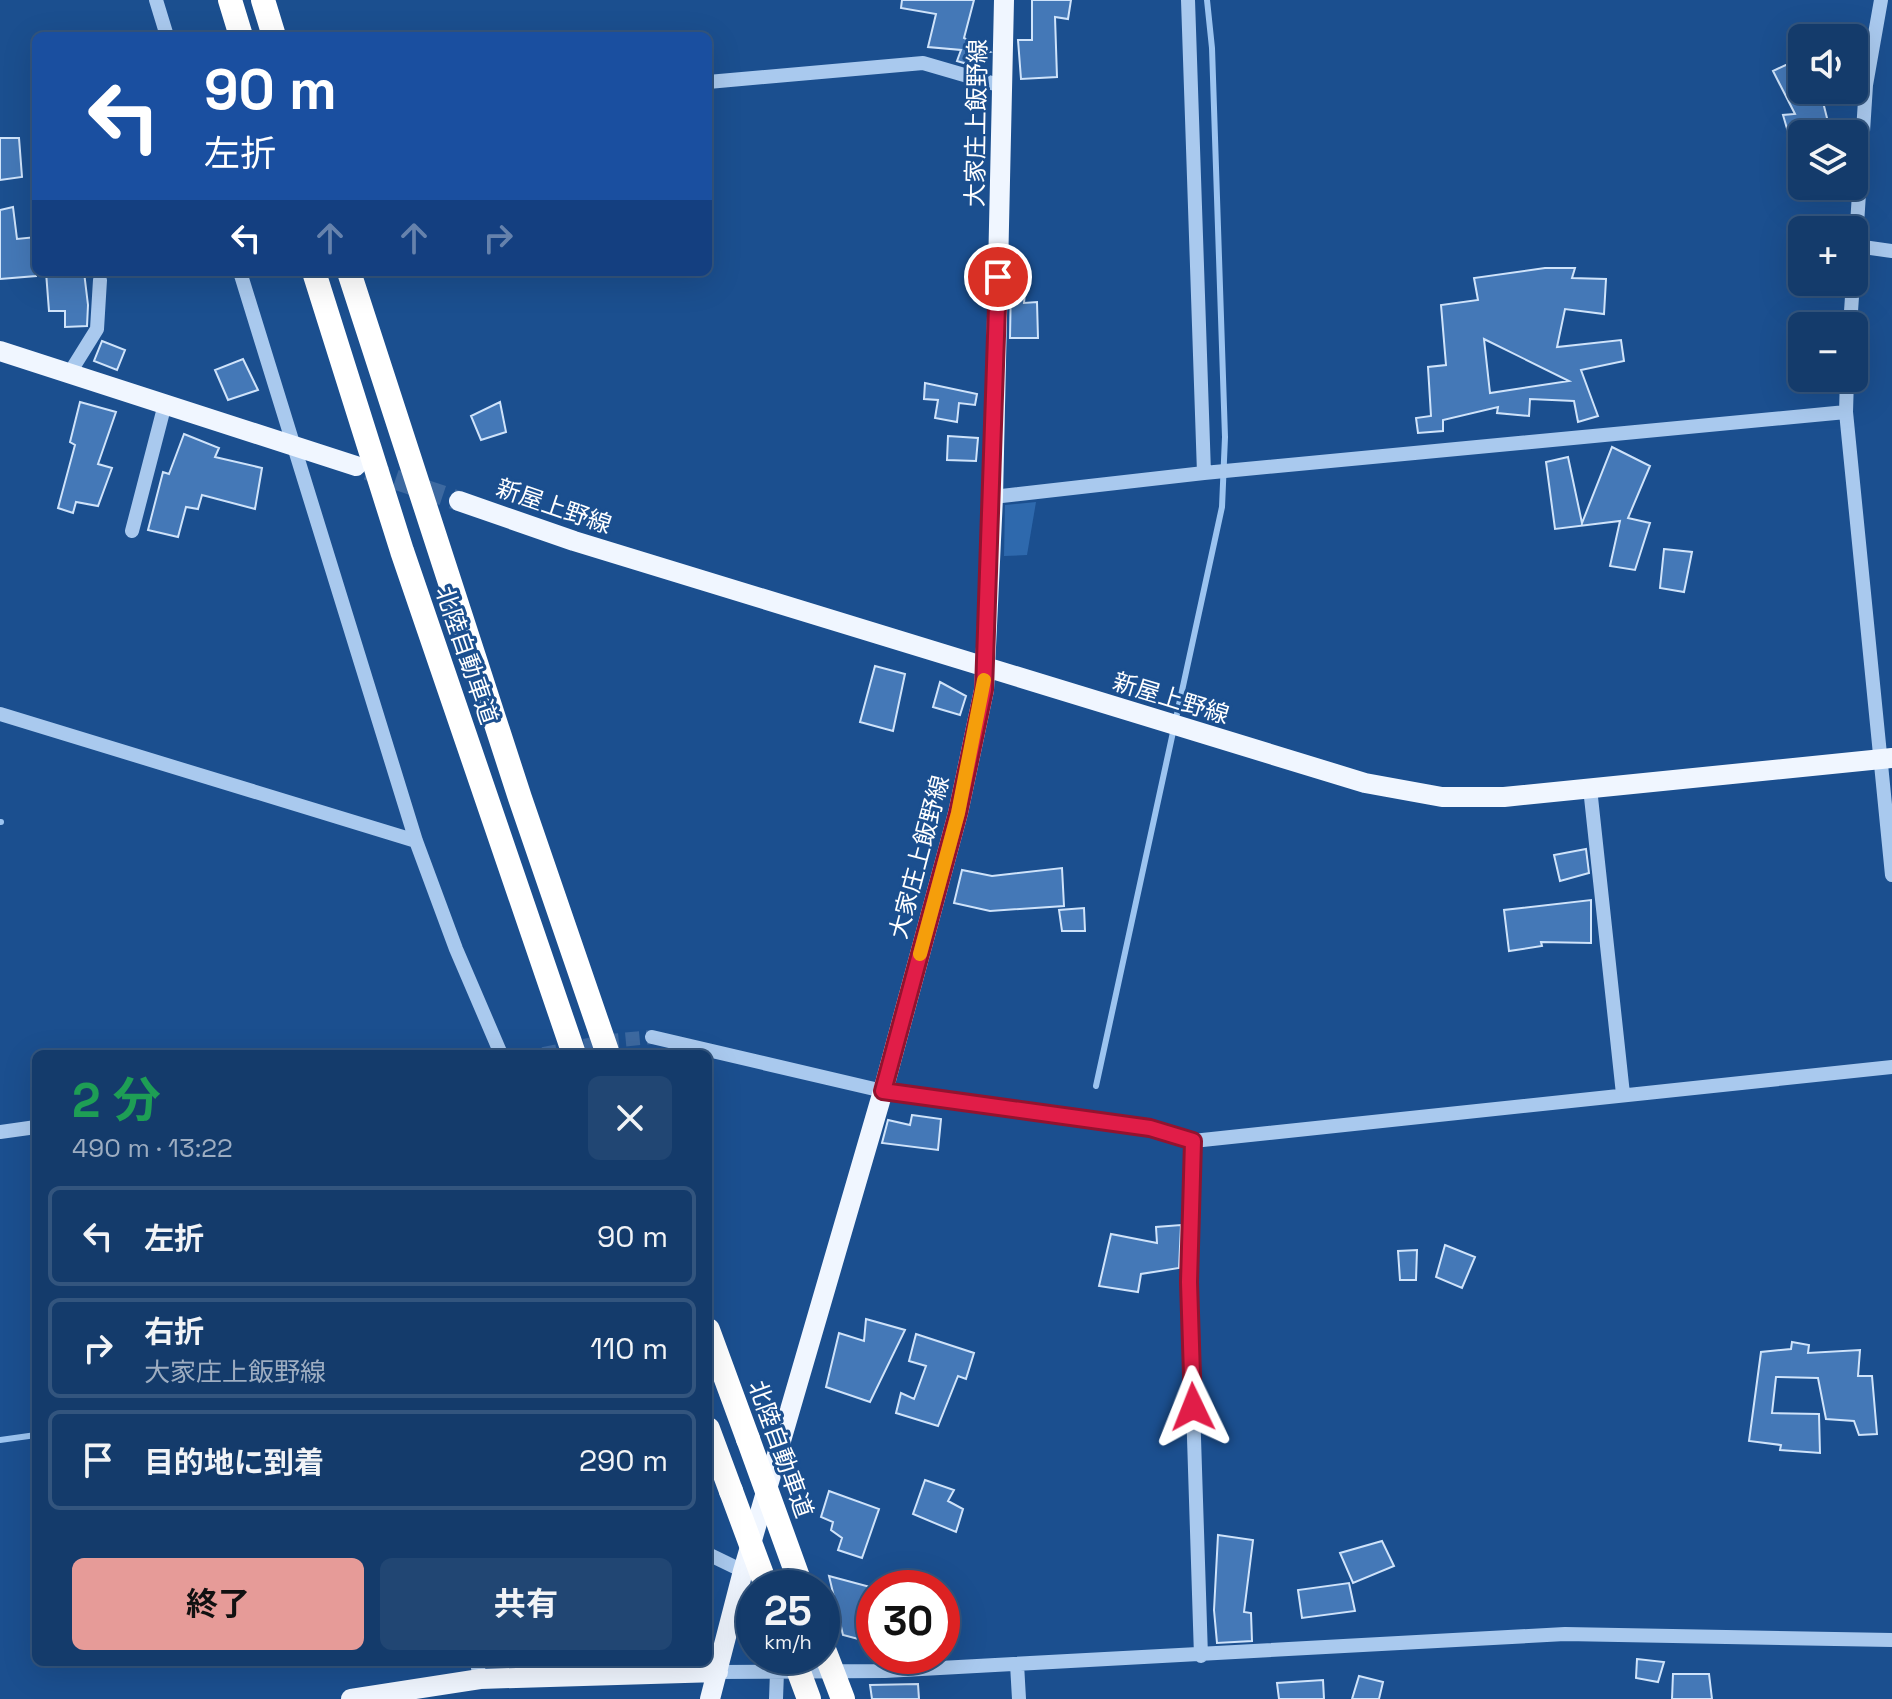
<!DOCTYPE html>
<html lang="ja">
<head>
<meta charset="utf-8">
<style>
  :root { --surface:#143b6b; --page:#214673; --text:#f1f3f6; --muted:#9dadc1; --line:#33557e; --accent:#e69b98 }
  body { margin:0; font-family:"Space Grotesk","Noto Sans JP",sans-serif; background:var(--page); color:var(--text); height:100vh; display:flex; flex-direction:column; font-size:30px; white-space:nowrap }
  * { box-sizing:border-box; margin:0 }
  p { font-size:26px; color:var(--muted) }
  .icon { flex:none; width:44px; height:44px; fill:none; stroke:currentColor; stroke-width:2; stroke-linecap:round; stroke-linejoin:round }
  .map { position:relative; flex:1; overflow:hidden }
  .details { position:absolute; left:32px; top:1050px; width:680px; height:616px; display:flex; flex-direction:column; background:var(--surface); border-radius:12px; box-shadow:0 8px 32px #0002,0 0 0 2px var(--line) }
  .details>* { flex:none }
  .guide { position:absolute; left:32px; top:32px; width:680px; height:244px; border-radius:12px; box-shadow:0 8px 32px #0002,0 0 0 2px var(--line); background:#1a4fa0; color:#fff; overflow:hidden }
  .tools { position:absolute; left:1788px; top:24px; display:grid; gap:16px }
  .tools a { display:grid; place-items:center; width:80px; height:80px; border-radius:12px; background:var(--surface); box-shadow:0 8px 32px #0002,0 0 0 2px var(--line); font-size:40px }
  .speed { position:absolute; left:736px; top:1570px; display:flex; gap:16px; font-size:40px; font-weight:700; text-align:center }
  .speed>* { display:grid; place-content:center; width:104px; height:104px; border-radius:50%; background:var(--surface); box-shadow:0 8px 32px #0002,0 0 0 2px var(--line); line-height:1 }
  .speed small { font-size:20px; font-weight:400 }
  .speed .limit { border:12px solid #d22; background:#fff; color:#111 }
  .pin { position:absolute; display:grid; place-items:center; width:68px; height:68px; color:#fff; margin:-34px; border:4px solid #fff; border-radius:50%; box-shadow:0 2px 8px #0007 }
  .me { position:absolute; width:88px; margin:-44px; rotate:358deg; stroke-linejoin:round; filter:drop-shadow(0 0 6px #0008) }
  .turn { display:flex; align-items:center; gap:28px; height:168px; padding:0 40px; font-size:36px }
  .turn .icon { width:104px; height:104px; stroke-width:2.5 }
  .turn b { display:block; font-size:56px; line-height:68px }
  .lanes { display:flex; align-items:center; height:76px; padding:0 40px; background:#0003; justify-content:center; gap:40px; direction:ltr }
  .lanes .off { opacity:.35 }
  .round { display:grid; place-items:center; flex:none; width:84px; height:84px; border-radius:12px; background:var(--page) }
  .head { display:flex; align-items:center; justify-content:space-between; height:136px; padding:0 40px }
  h1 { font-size:48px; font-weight:700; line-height:60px; color:#1e9e55 }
  .cta { display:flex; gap:16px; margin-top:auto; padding:16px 40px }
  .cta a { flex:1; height:92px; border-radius:12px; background:var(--accent); color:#111; font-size:32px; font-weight:700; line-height:92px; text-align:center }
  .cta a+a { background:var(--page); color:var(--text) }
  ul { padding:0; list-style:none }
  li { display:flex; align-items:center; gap:24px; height:100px; margin:0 16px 12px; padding:0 24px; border:4px solid var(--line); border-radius:12px }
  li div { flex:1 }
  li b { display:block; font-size:30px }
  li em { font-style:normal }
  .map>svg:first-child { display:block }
</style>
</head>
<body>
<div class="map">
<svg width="1892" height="1699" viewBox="0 0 1892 1699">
  <rect width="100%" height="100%" fill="#1b4f8f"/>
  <path fill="#2e69ad" d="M 1036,502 L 1027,555 L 1004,556 L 1005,505 Z"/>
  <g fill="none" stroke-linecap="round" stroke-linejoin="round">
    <path stroke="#9cc4f0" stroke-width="6" d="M 0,822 L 1,822
      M 1096,1086 L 1222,507 L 1225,437 L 1212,48 L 1207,0
      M 0,1440 L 36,1435"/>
  </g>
  <path fill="#4478b7" stroke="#cfe3fa" stroke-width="2" fill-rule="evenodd" d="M 902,0 L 974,0 L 964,38 L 990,52 L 986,53 L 981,68 L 957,61 L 961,50 L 928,47 L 936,14 L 901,8 Z
    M 1032,0 L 1071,0 L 1068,19 L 1055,17 L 1057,77 L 1021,79 L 1018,40 L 1032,40 Z
    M 1790,63 L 1802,90 L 1820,90 L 1831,134 L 1802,134 L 1802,166 L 1798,166 L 1783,115 L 1795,114 L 1773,71 Z
    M 0,138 L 19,138 L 22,177 L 0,180 Z
    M 13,207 L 17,239 L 36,237 L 36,276 L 0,279 L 0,210 Z
    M 1545,268 L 1575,268 L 1572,278 L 1606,279 L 1604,314 L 1565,309 L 1557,347 L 1621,340 L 1624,361 L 1581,370 L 1598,416 L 1578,422 L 1574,401 L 1530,399 L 1529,416 L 1497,413 L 1498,407 L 1443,420 L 1443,431 L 1418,433 L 1416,418 L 1431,416 L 1428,367 L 1446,365 L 1441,305 L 1478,300 L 1474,278 ZM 1484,339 L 1569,381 L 1490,393 Z
    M 46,272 L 84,272 L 88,305 L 87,326 L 65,327 L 65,311 L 49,311 Z
    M 1011,281 L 1026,282 L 1024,303 L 1037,302 L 1038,338 L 1010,338 Z
    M 102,341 L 125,350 L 117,370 L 94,361 Z
    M 243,359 L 258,390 L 228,400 L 215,370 Z
    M 925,383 L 977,394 L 975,405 L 959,403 L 957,422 L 935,418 L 938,400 L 924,399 Z
    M 80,402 L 116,412 L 98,464 L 112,468 L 98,506 L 76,502 L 73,513 L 58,508 L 75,445 L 70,442 Z
    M 500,402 L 506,432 L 481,440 L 471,416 Z
    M 184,434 L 219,448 L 215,457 L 262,468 L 255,509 L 202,495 L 198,509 L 186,507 L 178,537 L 148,530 L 163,472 L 169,474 Z
    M 948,436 L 978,438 L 976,461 L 947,460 Z
    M 1612,447 L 1650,466 L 1628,518 L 1650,523 L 1635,570 L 1610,566 L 1620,521 L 1555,529 L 1546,462 L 1568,457 L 1582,523 Z
    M 1664,549 L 1692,552 L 1684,592 L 1660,588 Z
    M 875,666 L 905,674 L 893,731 L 860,722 Z
    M 940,682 L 966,696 L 960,715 L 933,707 Z
    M 1586,849 L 1589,873 L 1560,881 L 1554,855 Z
    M 1062,868 L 1064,906 L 990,911 L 954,903 L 962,870 L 992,876 Z
    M 1591,900 L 1591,943 L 1541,942 L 1542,946 L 1509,951 L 1504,910 Z
    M 1084,908 L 1085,931 L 1062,931 L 1059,910 Z
    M 912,1115 L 941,1119 L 938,1150 L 882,1143 L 888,1120 L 910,1125 Z
    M 1181,1225 L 1179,1268 L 1141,1274 L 1138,1292 L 1099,1286 L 1111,1234 L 1157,1243 L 1156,1227 Z
    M 1445,1245 L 1475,1257 L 1462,1288 L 1436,1277 Z
    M 1417,1250 L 1416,1280 L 1400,1280 L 1398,1251 Z
    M 866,1319 L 905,1330 L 870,1402 L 826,1387 L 839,1333 L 864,1341 Z
    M 916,1334 L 974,1353 L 966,1379 L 958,1376 L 938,1426 L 896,1413 L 901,1393 L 914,1399 L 926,1366 L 909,1361 Z
    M 1792,1342 L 1809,1345 L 1808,1353 L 1860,1350 L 1858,1376 L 1872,1376 L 1877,1434 L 1859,1435 L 1854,1421 L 1826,1419 L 1818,1378 L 1776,1377 L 1772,1413 L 1819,1414 L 1820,1453 L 1780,1450 L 1781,1445 L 1749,1441 L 1761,1352 L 1791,1349 Z
    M 925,1480 L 954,1490 L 948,1501 L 963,1509 L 956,1532 L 913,1514 Z
    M 829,1491 L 879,1509 L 862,1558 L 838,1550 L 842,1538 L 831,1530 L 833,1522 L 821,1517 Z
    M 1218,1535 L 1253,1540 L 1244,1612 L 1251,1613 L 1252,1641 L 1217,1643 L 1214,1610 Z
    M 1382,1541 L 1394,1566 L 1353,1583 L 1340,1553 Z
    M 829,1576 L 874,1588 L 874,1639 L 867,1637 L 866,1641 L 843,1635 Z
    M 1349,1583 L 1355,1611 L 1302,1618 L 1298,1590 Z
    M 1637,1659 L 1664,1662 L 1658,1682 L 1636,1678 Z
    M 1673,1674 L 1709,1674 L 1712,1699 L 1672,1699 Z
    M 1359,1676 L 1383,1682 L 1379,1699 L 1352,1699 Z
    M 1323,1680 L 1324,1699 L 1279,1699 L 1277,1683 Z
    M 918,1684 L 919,1699 L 872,1699 L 870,1685 Z"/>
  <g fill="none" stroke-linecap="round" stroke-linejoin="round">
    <path stroke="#3d69a0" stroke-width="14" stroke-dasharray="14 7" stroke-linecap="butt" d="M 543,1054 L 609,1041 L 652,1037"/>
    <path stroke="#3d69a0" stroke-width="20" stroke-dasharray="20 10" stroke-linecap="butt" d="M 367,470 L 459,501"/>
    <path stroke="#a9c9ee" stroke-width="14" d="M 156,0 L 167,36
      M 1188,0 L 1204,473
      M 708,82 L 923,63 L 1002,86
      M 1856,246 L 1892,251
      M 1854,271 L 1866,85 L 1881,0
      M 240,272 L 416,841 L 456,949 L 501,1054
      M 1850,326 L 1853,282
      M 69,374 L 97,329 L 100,280
      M 1847,378 L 1846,412 L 1892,875
      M 993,497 L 1204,473 L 1846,412
      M 132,531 L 165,404
      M 0,714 L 416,841
      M 1590,788 L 1623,1094
      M 652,1037 L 883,1091 L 1150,1128 L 1193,1141 L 1892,1067
      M 0,1132 L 36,1127
      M 1193,1141 L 1189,1282 L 1201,1656
      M 708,1554 L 743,1571
      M 477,1662 L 480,1679
      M 1017,1664 L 1019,1699
      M 718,1672 L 885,1671 L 1565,1634 L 1892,1640
      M 776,1699 L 777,1672"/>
    <path stroke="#f0f6ff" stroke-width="20" d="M 0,351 L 356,466
      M 459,501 L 574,541 L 1365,783 L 1442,797 L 1504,797 L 1892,758
      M 351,1699 L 480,1679 L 718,1672
      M 710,1699 L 743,1571 L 883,1091 L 958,813 L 984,690 L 993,497 L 1004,0"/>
    <path stroke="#fff" stroke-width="24" d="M 230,0 L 241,36
      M 263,0 L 274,36
      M 314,272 L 402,551 L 574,1054
      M 349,272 L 520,798 L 608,1054
      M 708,1330 L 748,1439
      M 708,1429 L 731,1491"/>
    <path stroke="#fff" stroke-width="24" d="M 748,1439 L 802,1588
      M 731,1491 L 767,1588
      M 822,1644 L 843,1699
      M 793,1656 L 809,1699"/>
  </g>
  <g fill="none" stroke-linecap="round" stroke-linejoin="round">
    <defs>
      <path id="route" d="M 998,277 L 984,690 L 958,813 L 883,1091 L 1150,1128 L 1193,1141 L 1189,1282 L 1193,1407"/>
    </defs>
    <use href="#route" stroke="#92132f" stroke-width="20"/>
    <use href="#route" stroke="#e11d48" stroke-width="14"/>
    <path stroke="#f59e0b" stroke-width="14" d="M 920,954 L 958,813 L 984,680"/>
  </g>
  <g text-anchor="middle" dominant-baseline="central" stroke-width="6" stroke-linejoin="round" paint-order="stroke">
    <g font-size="24" fill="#fff" stroke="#1b4f8f">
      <text transform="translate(976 123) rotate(-89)">大家庄上飯野線</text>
      <text transform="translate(554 506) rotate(19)">新屋上野線</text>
      <text transform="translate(467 655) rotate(71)">北陸自動車道</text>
      <text transform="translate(1171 698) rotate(17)">新屋上野線</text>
      <text transform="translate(919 857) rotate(-75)">大家庄上飯野線</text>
      <text transform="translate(781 1449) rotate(70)">北陸自動車道</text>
    </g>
  </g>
</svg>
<div class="tools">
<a><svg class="icon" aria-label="sound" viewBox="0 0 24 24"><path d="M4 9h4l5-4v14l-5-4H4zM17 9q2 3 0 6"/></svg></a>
<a><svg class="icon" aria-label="layers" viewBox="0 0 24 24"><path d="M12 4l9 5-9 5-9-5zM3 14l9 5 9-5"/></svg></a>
<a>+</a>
<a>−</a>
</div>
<div class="speed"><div>25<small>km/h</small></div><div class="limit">30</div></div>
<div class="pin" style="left:998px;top:277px;background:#d93025"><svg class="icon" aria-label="arrive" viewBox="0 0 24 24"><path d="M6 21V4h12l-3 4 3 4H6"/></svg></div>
<svg class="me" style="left:1193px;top:1407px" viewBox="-20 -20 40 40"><path d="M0-17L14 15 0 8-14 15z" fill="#e11d48" stroke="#fff" stroke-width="4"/></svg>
<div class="guide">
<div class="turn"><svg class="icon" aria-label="left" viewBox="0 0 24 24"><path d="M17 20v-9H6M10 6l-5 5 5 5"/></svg><div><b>90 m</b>左折</div></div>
<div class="lanes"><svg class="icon" aria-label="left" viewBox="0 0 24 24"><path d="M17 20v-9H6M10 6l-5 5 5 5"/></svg><svg class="icon off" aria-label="ahead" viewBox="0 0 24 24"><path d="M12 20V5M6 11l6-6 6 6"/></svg><svg class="icon off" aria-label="ahead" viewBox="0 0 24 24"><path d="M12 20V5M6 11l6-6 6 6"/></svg><svg class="icon off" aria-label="right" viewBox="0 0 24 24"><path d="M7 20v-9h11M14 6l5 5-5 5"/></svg></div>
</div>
<section class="details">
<div class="head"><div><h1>2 分</h1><p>490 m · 13:22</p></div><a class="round"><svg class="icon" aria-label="close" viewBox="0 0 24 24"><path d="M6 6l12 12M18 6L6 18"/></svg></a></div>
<ul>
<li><svg class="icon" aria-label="left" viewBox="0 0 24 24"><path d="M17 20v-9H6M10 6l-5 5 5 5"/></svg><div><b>左折</b></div><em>90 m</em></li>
<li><svg class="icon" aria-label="right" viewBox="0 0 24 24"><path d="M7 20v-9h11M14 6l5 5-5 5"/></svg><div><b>右折</b><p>大家庄上飯野線</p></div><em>110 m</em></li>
<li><svg class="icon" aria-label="arrive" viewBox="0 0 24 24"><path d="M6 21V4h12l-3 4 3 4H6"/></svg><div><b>目的地に到着</b></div><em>290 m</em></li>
</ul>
<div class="cta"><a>終了</a><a>共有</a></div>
</section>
</div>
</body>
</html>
